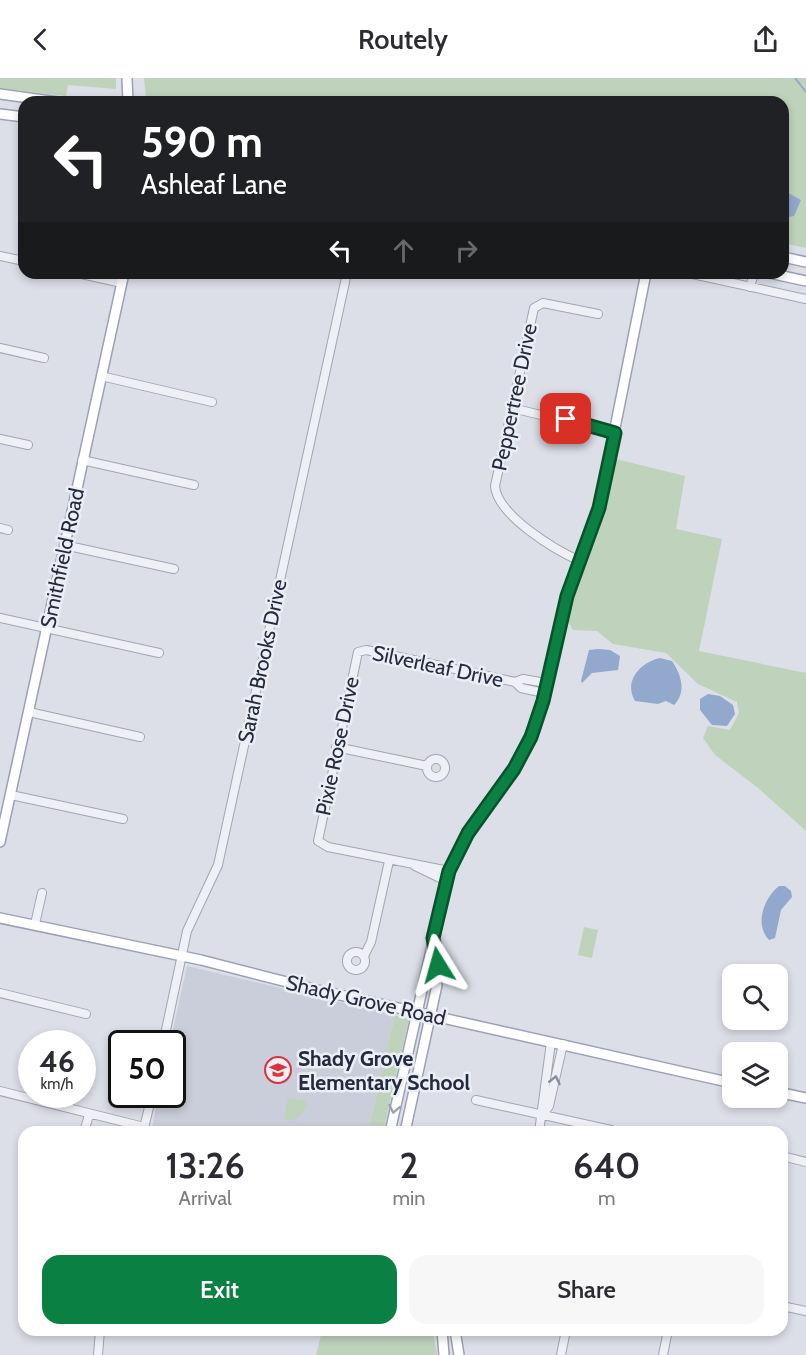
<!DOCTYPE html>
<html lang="en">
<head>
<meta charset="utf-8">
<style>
  :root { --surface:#fff; --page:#f7f7f7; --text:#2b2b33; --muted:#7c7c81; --accent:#0b8043 }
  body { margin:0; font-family:Cabin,sans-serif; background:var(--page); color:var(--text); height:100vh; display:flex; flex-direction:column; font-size:22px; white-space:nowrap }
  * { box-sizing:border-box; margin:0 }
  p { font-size:20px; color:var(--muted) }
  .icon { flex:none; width:33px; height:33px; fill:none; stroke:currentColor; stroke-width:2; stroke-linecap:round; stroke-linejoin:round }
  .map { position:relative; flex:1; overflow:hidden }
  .panel { position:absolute; left:18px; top:1048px; width:770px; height:210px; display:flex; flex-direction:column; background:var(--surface); border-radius:18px; box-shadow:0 3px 9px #0003 }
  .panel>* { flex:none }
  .hud { position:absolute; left:18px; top:18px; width:771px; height:183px; border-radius:18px; box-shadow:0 3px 9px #0003; background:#202124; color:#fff; overflow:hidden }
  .tools { position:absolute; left:722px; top:886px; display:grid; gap:12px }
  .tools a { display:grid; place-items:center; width:66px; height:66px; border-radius:12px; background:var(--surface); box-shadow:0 3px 9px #0003; font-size:30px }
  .speed { position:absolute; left:18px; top:952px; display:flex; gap:12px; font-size:30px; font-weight:700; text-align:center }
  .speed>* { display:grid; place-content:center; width:78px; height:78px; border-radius:50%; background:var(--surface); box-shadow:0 3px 9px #0003; line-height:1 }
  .speed small { font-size:15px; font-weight:400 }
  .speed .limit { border:3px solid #111; border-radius:9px; background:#fff; color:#111 }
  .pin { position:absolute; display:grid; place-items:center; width:51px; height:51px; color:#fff; margin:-26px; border-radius:12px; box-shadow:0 3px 9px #0006 }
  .me { position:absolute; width:66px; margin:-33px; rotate:352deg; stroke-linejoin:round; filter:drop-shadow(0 0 4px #0008) }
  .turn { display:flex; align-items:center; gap:21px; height:126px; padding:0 24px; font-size:27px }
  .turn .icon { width:78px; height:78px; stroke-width:2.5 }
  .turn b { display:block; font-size:42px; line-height:51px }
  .lanes { display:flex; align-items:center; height:57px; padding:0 24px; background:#0003; justify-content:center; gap:30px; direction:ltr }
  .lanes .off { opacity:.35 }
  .eta { display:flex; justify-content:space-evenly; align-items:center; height:102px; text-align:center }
  .eta b { font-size:36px; font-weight:600; line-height:42px }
  .cta { display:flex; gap:12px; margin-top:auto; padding:12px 24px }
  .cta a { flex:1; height:69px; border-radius:18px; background:var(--accent); color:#fff; font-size:24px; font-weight:600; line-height:69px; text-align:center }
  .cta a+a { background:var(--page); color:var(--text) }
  header { display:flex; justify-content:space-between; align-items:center; height:78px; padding:0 24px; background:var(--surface); font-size:27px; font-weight:600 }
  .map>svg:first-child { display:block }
</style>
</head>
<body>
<header><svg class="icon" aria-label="back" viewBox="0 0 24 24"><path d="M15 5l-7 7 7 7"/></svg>Routely<svg class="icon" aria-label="share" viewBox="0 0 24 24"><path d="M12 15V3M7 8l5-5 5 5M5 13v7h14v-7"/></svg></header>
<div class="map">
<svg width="806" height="1277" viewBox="0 0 806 1277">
  <rect width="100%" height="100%" fill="#dcdfe8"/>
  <path fill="#c9ceda" d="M 187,888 L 395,937 L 368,1054 L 151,1054 L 159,1017 L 172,1017 L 172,966 L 170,966 Z"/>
  <path fill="#bfd2bc" d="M 0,0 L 116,0 L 116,11 L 68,7 L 66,18 L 0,10 Z
    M 144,0 L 806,0 L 806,170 L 783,165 L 783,24 L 159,24 L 146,20 Z
    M 616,381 L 685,398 L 676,451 L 722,461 L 699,573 L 806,595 L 806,753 L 758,710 L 715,677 L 703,660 L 708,648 L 730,652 L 739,635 L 737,624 L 698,606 L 666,575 L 613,566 L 597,553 L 573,552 L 568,543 L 581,494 L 605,435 Z
    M 584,849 L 598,852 L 592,880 L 578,877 Z
    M 395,937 L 409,941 L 383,1054 L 368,1054 Z
    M 288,1020 L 306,1023 C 308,1033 299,1037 293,1043 L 284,1041 Z
    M 322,1253 L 433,1253 L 437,1277 L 316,1277 Z"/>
  <path fill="#92a8cc" d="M 783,112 L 801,122 L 794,138 L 783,140 Z
    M 598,571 L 610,572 L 620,578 L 618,592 L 592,595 L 582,605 L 581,603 L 589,572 Z
    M 660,580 L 672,583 C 681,596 687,614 674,627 L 666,623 L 658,626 L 635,623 C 623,603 641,584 660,580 Z
    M 708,616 L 720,618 L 733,627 L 735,636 L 727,648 L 712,647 L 700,632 L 700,621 Z
    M 779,808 L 785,808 L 791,813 L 792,819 L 781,832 L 775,860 L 769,862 C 754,846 764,820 779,808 Z"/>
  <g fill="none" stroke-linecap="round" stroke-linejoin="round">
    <path stroke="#92a8cc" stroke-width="2" d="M 795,0 L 806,14"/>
    <defs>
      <path id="minor" d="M 0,178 L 24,183
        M 77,195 L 122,205
        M 688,195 L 806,221
        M 750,209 L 754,195
        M 0,270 L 44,280
        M 101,298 L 212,324
        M 512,330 L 615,355
        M 0,361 L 28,367
        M 82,382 L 194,407
        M 0,450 L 8,452
        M 64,467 L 174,491
        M 580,483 C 555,472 497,437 495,408 L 534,230 L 543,225 L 598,236
        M 0,540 L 159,575
        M 515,604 L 523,601 L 546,605
        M 29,634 L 140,659
        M 336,669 L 427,688
        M427 690a9 9 0 1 1 18 0a9 9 0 1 1-18 0Z
        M 11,717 L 123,741
        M 415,788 L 446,803
        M 449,793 L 328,769 L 318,763 L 358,574 L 366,572 L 376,574 L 515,604 L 521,610 L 544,615
        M 35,846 L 42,815
        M347 883a9 9 0 1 1 18 0a9 9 0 1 1-18 0Z
        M 364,878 L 371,864 L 389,783
        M 0,915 L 86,936
        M 163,966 L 187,853 L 218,787 L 347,195
        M 0,1013 L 144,1049
        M 476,1022 L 611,1052
        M 543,1036 L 549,1028 L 563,966
        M 84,1054 L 89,1037
        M 143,1054 L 152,1017
        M 539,1054 L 551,964
        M 782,1078 L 806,1084
        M 782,1228 L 806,1233
        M 98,1277 L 100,1252
        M 561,1277 L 566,1252
        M 663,1277 L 668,1252"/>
      <path id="major" d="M 127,0 L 128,24
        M 0,16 L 58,24
        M 0,36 L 24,39
        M 783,179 L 806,184
        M 769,195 L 806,203
        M 0,764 L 124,195
        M 0,840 L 201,882 L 318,912 L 732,1005
        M 777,1014 L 806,1020
        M 390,1054 L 449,793 L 468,755 L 514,691 L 538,640 L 567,518 L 599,430 L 646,195
        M 405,1054 L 437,907 L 434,866
        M 442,1252 L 444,1277
        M 455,1252 L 459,1277"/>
    </defs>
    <use href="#minor" stroke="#a1a5b2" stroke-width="10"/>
    <use href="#major" stroke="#9aa1b5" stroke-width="12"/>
    <use href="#minor" stroke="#eff0f6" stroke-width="8"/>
    <use href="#major" stroke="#fff" stroke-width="9"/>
  </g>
  <defs><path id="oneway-chevron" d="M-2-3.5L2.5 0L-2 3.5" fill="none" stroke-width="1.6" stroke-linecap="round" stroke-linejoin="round" transform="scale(1.5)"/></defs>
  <use stroke="#8a8e9a" href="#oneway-chevron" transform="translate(555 1002) rotate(-77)"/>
  <use stroke="#9ca0a9" href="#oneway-chevron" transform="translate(394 1031) rotate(101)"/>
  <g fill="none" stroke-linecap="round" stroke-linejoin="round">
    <defs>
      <path id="route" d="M 438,887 L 433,860 L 449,793 L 468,755 L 514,691 L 531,659 L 543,623 L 567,518 L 599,430 L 615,355 L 566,341"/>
    </defs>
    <use href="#route" stroke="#07532c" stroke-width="15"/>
    <use href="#route" stroke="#0b8043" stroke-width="10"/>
  </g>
  <defs>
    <symbol id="school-ring" viewBox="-11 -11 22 22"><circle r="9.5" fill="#ebeef5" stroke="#dc3239" stroke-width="1.5"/><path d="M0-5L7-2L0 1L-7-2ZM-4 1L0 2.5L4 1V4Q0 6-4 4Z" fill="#dc3239"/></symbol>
  </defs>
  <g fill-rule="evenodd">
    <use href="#school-ring" x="263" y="977" width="30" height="30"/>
  </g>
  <g text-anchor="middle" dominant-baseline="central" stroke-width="5" stroke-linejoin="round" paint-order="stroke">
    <g font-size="21" fill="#242b3f" stroke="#ebeef5">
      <text transform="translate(514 319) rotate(-78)">Peppertree Drive</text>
      <text transform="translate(62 480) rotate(-78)">Smithfield Road</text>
      <text transform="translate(262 583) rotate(-78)">Sarah Brooks Drive</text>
      <text transform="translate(438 588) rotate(12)">Silverleaf Drive</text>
      <text transform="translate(337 668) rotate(-78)">Pixie Rose Drive</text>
      <text transform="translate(366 922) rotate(13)">Shady Grove Road</text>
    </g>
    <g font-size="21" font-weight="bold" fill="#242b3f" stroke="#ebeef5" text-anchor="start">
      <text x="298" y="980">Shady Grove<tspan x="298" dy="24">Elementary School</tspan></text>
    </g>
  </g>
</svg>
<div class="tools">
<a><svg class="icon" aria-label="search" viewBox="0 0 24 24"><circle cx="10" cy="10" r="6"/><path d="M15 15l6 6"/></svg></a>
<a><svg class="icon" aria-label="layers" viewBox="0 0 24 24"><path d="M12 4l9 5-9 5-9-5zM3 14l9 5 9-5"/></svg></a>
</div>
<div class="speed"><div>46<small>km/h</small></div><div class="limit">50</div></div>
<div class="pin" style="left:566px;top:341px;background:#d93025"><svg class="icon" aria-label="arrive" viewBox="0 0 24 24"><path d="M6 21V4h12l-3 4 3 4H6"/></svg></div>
<svg class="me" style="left:438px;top:887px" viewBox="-20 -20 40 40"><path d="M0-17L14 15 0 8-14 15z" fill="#0b8043" stroke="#fff" stroke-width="4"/></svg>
<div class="hud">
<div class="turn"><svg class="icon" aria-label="left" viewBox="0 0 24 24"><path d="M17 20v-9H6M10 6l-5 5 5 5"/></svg><div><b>590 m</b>Ashleaf Lane</div></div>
<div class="lanes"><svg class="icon" aria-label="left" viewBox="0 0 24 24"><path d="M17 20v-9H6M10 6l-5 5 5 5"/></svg><svg class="icon off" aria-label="ahead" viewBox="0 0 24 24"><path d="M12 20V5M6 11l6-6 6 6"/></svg><svg class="icon off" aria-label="right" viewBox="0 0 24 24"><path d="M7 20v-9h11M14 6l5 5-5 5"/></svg></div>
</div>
<section class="panel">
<div class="eta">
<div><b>13:26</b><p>Arrival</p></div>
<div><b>2</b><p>min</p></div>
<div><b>640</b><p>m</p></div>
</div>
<div class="cta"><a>Exit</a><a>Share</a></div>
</section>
</div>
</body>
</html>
